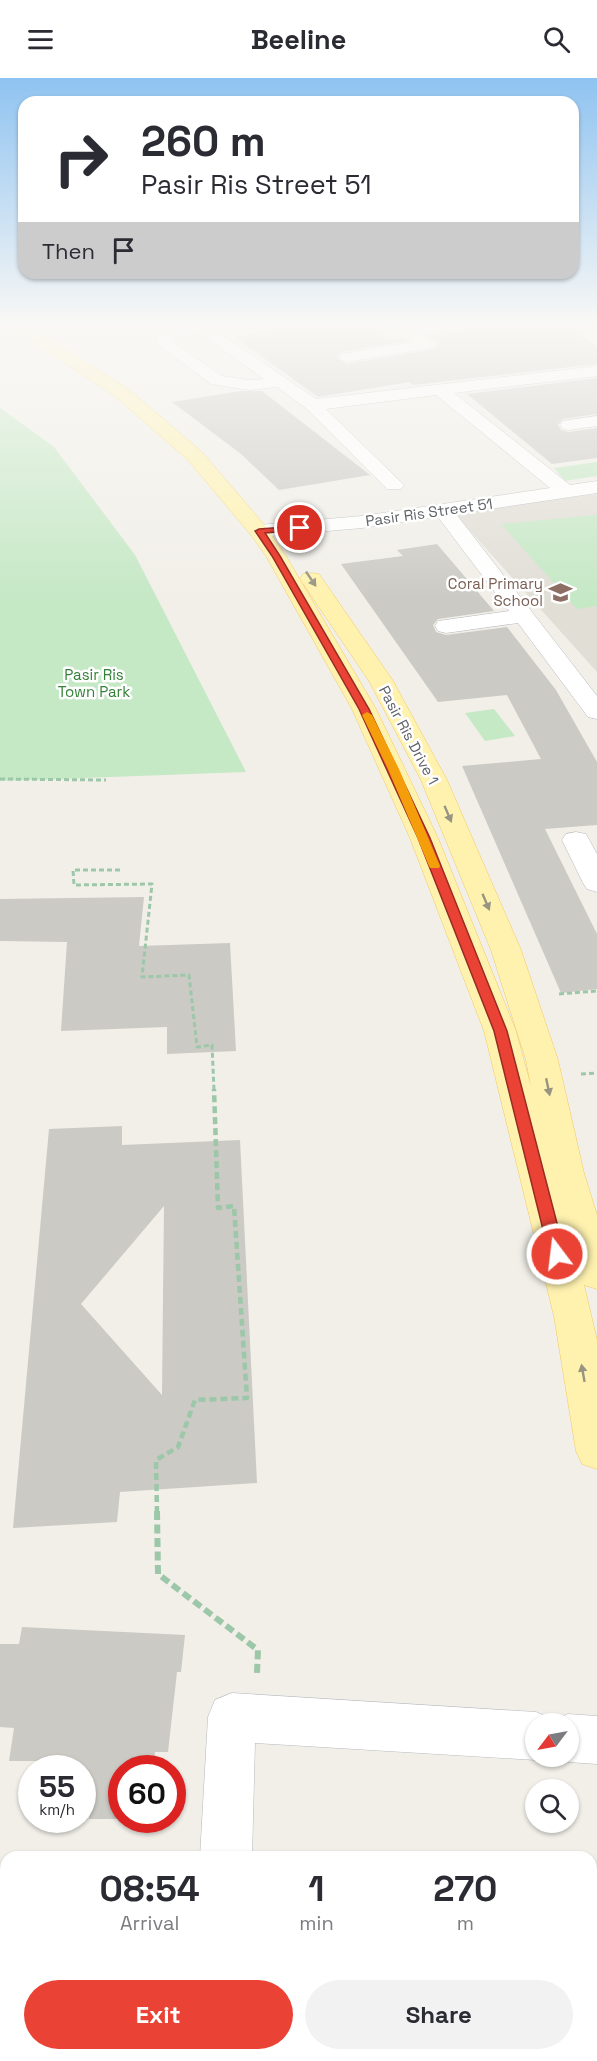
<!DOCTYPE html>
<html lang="en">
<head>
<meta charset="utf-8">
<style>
  :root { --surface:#fff; --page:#f2f2f3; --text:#2b2b33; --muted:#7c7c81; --accent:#ea4335 }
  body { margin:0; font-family:"Space Grotesk",sans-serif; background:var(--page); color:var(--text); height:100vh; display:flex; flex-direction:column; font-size:22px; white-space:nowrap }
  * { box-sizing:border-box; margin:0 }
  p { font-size:20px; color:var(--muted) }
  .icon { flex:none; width:33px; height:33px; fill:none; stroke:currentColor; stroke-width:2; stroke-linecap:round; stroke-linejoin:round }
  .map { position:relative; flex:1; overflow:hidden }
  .panel { position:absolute; left:0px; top:1773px; width:597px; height:210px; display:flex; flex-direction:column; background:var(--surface); border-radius:18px 18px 0 0; box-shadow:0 2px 4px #0004 }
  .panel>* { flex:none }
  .guide { position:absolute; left:18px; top:18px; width:561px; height:183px; border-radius:18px; box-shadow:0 2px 4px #0004; background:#fff; color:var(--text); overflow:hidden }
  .needle { width:39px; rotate:238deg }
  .controls { position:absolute; left:525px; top:1635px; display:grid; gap:12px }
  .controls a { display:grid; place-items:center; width:54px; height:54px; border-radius:50%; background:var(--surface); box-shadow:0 2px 4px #0004; font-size:30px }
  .speed { position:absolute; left:18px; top:1677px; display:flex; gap:12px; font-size:30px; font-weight:700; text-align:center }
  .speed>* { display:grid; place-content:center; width:78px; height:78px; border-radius:50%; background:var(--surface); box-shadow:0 2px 4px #0004; line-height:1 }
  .speed small { font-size:15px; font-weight:400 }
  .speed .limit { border:9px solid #d22; background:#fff; color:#111 }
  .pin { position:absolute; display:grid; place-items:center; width:51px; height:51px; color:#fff; margin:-26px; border:3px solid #fff; border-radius:50%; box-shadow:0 2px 6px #0007 }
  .me { position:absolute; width:66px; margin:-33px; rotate:345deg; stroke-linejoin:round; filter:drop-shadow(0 0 4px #0008) }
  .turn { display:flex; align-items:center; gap:21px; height:126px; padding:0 24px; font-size:27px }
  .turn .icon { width:78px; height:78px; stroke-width:2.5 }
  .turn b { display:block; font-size:42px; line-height:51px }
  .then { display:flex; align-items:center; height:57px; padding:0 24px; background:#0003; gap:12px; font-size:22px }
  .eta { display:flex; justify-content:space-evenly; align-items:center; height:102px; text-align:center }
  .eta b { font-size:36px; font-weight:800; line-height:42px }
  .button { display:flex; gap:12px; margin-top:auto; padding:12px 24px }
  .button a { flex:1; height:69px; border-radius:36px; background:var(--accent); color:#fff; font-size:24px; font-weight:800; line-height:69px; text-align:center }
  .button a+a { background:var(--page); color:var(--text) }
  header { display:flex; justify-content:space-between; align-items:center; height:78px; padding:0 24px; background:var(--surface); font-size:27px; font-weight:800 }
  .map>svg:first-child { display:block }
</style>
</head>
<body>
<header><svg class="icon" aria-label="menu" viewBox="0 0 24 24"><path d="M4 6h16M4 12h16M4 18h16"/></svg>Beeline<svg class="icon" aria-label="search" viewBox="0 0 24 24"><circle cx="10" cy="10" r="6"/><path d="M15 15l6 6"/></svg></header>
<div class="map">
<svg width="597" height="1983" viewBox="0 0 597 1983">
  <rect width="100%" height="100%" fill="#f1efe8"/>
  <path fill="#e1ded6" d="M 597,416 L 597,594 L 453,434 Z"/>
  <path fill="#c5e8c5" d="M 0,330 L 54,369 L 135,477 L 246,694 L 0,703 Z
    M 597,384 L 597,398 L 565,403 L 554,390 Z
    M 597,437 L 597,528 L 577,531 L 501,446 Z
    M 494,631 L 515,658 L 485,663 L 465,635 Z"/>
  <path fill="#cccac5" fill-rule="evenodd" d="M 333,244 L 359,244 L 388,262 L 404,260 L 408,263 L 341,274 L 337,280 L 346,286 L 435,271 L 439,266 L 430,258 L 546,244 L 558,244 L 597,268 L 597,286 L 413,307 L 409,304 L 318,319 L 235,259 Z
    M 597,300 L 597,336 L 563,341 L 558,347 L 561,352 L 569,354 L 597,350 L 597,380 L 552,386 L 467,316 Z
    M 241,313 L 262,313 L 370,397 L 279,412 L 241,376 L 172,324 Z
    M 437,466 L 494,533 L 438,541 L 433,547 L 436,554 L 446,557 L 507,549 L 556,612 L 597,684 L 597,747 L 545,751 L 597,856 L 597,911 L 561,915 L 462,688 L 541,681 L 507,617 L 438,624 L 341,486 L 403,478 L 397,472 Z
    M 144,819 L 139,868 L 230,865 L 236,973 L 167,976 L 167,949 L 61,953 L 67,864 L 0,863 L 0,821 Z
    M 122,1048 L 122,1067 L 240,1062 L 257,1405 L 120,1414 L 117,1444 L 13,1450 L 49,1051 ZM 164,1128 L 163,1218 L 162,1317 L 81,1226 Z
    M 22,1549 L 185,1557 L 181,1594 L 177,1594 L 168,1674 L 155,1674 L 153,1690 L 122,1690 L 122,1741 L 89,1741 L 90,1731 L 82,1730 L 82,1690 L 40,1690 L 41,1683 L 9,1683 L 14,1650 L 0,1649 L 0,1566 L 19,1566 Z"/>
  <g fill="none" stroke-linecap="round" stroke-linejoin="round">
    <defs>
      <path id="minor" d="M 213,244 L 249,244 L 246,247 L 216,253 L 316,321 L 597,288 L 597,298 L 454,315 L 570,407 L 597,403 L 597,415 L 456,436 L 597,618 L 597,641 L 588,639 L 518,545 L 446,555 L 438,553 L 435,548 L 438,543 L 509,533 L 438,439 L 362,450 L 259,459 L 252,457 L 249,453 L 252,449 L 259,447 L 362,438 L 550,410 L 436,317 L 326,331 L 404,407 L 401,411 L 387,411 L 307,331 L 277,309 L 249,312 L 211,306 L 155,264 C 161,245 196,247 213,244 ZM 199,255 L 264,301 L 249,302 L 222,298 L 171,263 L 176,259 Z
        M 383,244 L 402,244 L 411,249 L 448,244 L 488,244 L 480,249 L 424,257 L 437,266 L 435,269 L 347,284 L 341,282 L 339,279 L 341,276 L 414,264 Z
        M 584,244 L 597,244 L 597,252 Z
        M 597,338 L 597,348 L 569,352 L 563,351 L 560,347 L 563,343 Z
        M 576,754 L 586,756 L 597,776 L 597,814 L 587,811 L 583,805 L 562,762 L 566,756 Z
        M 232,1615 L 536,1634 L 554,1642 L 568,1636 L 597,1638 L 597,1686 L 568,1684 L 554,1678 L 568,1678 L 568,1646 L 536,1646 L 536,1678 L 545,1678 L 536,1682 L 255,1665 L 252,1779 L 200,1779 L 208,1639 L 215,1622 Z
        M 191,1977 L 247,1977 L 247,1983 L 191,1983 Z"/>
      <path id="major" d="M 3,244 L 21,244 L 128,311 L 202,374 L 266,449 L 286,478 L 376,631 L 438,760 L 516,953 L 531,1009 L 526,982 L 491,872 L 421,702 L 369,603 L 300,501 L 303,496 L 311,495 L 319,496 L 393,603 L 447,702 L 521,872 L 558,982 L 584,1095 L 597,1137 L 597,1211 L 584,1207 L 597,1262 L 597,1391 L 582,1386 L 576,1373 L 554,1238 L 484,953 L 410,760 L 352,631 L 266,478 L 251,457 L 188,382 L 116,319 Z"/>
    </defs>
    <use href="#minor" stroke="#b5b8bc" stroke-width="1"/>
    <use href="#major" stroke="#f2c960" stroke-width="1"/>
    <path stroke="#9cc7a9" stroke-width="3" stroke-dasharray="5 3" stroke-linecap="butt" d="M 0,701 L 106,702
      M 120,792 L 73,792 L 74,807 L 152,806 L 142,899 L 189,897 L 197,969 L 212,967 L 214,1012
      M 559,916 L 597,913
      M 581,996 L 597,995"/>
    <path stroke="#9cc7a9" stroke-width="4.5" stroke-dasharray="7 4" stroke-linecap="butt" d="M 157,1435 L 156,1382 L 178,1369 L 195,1322 L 247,1320 L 234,1128 L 218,1130 L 214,1011"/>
    <path stroke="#9cc7a9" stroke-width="6" stroke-dasharray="9 4.5" stroke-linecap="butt" d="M 157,1433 L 158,1496 L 258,1572 L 257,1595"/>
    <use href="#minor" fill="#fff" fill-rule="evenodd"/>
    <use href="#major" fill="#fff2af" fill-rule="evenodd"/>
  </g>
  <defs><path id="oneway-solid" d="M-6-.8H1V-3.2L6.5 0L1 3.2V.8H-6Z" transform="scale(1.5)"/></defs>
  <g fill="#979581">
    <use href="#oneway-solid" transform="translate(311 501) rotate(56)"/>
    <use href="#oneway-solid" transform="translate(448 736) rotate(67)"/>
    <use href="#oneway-solid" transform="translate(486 824) rotate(67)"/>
    <use href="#oneway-solid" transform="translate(548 1009) rotate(78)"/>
    <use href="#oneway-solid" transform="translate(583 1295) rotate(-100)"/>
  </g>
  <linearGradient id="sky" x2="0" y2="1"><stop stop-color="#8fc3f1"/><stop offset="0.47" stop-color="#f9f8f5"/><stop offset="1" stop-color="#f9f8f5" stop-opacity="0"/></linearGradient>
  <rect width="597" height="522" fill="url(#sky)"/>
  <path fill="#ea4335" stroke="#982c22" stroke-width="1.5" d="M 300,448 L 304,450 L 302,452 L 265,455 L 280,478 L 369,631 L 430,760 L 507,953 L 565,1176 L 562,1181 L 551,1181 L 549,1176 L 494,953 L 418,760 L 359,631 L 272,478 L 255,453 L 259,451 Z"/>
  <path fill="#f59e0b" d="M 367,634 L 372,637 L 399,691 L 440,788 L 439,790 L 430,790 L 429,788 L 388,691 L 362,637 Z"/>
  <defs>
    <symbol id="school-bare" viewBox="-9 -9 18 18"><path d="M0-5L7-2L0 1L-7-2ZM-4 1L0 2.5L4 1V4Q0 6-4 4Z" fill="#8d6e63" stroke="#fff" stroke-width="2.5" paint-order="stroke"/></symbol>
  </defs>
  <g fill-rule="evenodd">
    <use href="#school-bare" x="544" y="498" width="33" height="33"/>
  </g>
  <g text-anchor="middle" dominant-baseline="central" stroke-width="5" stroke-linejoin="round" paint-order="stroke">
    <g font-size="15" fill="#5f6368" stroke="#fff">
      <text transform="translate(429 434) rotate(-8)">Pasir Ris Street 51</text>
      <text transform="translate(409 657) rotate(62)">Pasir Ris Drive 1</text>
    </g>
    <g font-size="15" fill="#785e54" stroke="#fff" text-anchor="end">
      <text x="543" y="505">Coral Primary<tspan x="543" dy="17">School</tspan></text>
    </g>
    <g font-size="15" fill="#348238" stroke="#fff">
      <text x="94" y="596">Pasir Ris<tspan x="94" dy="17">Town Park</tspan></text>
    </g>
  </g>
</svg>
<div class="controls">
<a><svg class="needle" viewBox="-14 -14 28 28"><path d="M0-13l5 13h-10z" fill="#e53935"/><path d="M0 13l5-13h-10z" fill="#7c7c81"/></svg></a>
<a><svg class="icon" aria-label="search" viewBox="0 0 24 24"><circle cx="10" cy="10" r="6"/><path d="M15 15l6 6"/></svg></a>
</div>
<div class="speed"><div>55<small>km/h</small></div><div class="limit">60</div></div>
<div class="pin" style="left:300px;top:450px;background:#d93025"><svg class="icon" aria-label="arrive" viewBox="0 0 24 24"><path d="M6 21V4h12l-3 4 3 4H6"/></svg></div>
<svg class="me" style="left:557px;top:1176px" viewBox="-20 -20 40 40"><circle r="17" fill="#ea4335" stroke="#fff" stroke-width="3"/><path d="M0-11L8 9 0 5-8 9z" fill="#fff"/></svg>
<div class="guide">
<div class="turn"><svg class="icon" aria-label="right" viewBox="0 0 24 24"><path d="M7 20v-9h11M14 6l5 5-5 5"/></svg><div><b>260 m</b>Pasir Ris Street 51</div></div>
<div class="then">Then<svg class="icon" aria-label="arrive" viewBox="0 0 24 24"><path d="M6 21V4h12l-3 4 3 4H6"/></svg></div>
</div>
<section class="panel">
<div class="eta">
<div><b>08:54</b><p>Arrival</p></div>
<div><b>1</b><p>min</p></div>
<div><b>270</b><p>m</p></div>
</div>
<div class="button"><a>Exit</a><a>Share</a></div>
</section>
</div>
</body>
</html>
